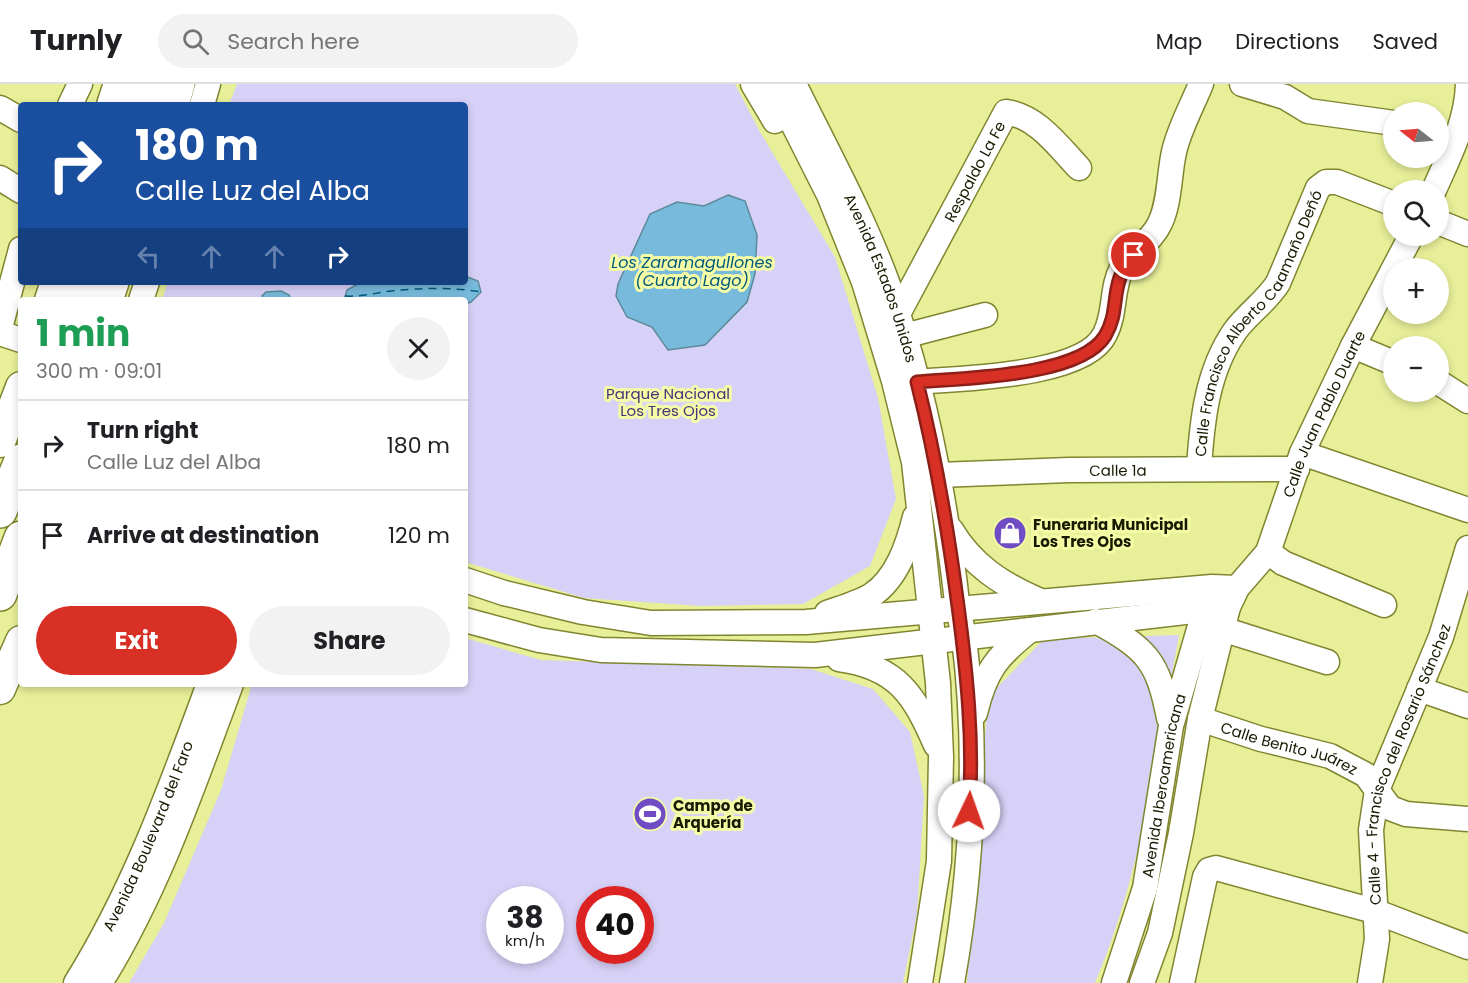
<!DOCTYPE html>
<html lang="en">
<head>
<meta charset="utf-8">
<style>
  :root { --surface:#fff; --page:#f2f2f2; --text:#202124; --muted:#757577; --line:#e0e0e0; --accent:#d93025 }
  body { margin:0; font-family:Poppins,sans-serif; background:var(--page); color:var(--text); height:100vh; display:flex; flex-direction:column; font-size:22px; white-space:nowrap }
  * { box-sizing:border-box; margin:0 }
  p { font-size:20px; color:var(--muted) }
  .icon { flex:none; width:33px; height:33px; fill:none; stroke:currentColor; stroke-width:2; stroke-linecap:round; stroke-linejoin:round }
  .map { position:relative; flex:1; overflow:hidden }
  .drawer { position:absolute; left:18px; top:213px; width:450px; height:390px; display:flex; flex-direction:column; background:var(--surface); border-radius:6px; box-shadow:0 3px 9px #0003 }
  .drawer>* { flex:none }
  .top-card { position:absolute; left:18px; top:18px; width:450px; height:183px; border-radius:6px; box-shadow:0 3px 9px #0003; background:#1a4fa0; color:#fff; overflow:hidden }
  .needle { width:39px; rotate:287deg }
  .tools { position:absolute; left:1383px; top:18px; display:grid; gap:12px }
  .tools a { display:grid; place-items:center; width:66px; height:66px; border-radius:50%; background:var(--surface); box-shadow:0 3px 9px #0003; font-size:30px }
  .speed { position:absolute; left:486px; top:802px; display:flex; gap:12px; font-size:30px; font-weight:700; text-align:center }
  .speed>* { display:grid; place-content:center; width:78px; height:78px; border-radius:50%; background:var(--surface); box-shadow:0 3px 9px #0003; line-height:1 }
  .speed small { font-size:15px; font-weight:400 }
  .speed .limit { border:9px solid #d22; background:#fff; color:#111 }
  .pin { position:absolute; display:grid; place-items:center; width:51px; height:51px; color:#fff; margin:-26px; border:3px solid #fff; border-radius:50%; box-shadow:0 2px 6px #0007 }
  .me { position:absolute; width:66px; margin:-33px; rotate:3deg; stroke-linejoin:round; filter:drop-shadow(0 0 4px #0008) }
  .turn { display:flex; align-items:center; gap:21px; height:126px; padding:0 18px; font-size:27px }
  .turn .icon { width:78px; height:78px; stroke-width:2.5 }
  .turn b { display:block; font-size:42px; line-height:51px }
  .lanes { display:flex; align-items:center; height:57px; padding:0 18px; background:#0003; justify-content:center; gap:30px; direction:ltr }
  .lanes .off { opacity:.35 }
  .round { display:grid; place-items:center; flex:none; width:63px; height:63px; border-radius:32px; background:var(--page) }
  .headline { display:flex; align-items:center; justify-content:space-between; height:102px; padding:0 18px }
  h1 { font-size:36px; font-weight:700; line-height:45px; color:#1e9e55 }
  .primary-button { display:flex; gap:12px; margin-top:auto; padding:12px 18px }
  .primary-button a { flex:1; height:69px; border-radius:36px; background:var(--accent); color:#fff; font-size:24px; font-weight:700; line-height:69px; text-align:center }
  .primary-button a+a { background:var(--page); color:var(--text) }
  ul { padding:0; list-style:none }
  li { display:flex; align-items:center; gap:18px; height:90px; padding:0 18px; border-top:2px solid var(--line) }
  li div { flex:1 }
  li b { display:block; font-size:22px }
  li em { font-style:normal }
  header { display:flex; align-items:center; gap:36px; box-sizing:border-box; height:84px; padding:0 30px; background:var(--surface); border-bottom:2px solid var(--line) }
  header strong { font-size:28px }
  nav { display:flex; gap:33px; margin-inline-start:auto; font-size:21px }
  .search { width:420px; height:54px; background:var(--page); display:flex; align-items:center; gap:15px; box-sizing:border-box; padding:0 21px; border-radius:33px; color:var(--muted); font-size:22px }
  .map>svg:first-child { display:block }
</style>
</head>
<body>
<header>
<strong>Turnly</strong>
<div class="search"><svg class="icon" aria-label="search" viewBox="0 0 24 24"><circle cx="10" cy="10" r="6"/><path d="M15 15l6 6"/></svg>Search here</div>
<nav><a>Map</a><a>Directions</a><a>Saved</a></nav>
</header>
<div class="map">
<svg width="1468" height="899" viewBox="0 0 1468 899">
  <rect width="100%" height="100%" fill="#e7ef99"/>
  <path fill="#d7d1f7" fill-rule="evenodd" d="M 237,0 L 735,0 L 760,48 L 835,173 L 878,314 L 896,415 L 870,482 L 803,520 L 701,522 L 584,514 L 465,478 L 465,216 L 162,216 L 168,198 L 465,198 L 465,21 L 229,21 Z
    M 1179,551 C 1157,668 1142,788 1095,899 L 967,899 L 988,613 L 1044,555 Z
    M 465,554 L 541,576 L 811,585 L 873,605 L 910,648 L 924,712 L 917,830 L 903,899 L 129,899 L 164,839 L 221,706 L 252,600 L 465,600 ZM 500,816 L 550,816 L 550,867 L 500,867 ZM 590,816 L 640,816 L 640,867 L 590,867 Z"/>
  <path fill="#78badc" stroke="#5b8a9a" stroke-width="1.5" d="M 728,111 L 745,117 L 757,151 L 755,190 L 747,218 L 705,261 L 668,266 L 652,243 L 627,233 L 616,212 L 618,200 L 650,130 L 677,118 L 704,122 Z
    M 465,192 L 478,197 L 481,208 L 471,218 L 465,220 L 465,216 L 344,216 L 347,206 L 361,198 L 465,198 Z
    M 281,207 L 289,211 L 291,216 L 264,216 L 262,212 L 266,208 Z"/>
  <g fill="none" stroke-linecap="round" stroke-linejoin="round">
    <path stroke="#005a7c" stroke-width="1.5" stroke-dasharray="8 6" stroke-linecap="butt" d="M 345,212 C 361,213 375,209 391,207 C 420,204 452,203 481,208"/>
    <defs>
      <g id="minor">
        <path d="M 753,0 L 775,37"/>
        <path d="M 773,0 L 829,111 L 864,198 L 894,297 L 914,378 L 938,599 L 941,673 L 939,777 L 920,899"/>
        <path id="s1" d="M 794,0 C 831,75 873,150 898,230 C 928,323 946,421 957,518 C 959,530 962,542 964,554 C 978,667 972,787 952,899"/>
        <path d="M 1242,0 L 1285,13 L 1308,27 L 1394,39"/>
        <path d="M 70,21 L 80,0"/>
        <path d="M 202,21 L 208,0"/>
        <path d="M 0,24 L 21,36"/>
        <path d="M 0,94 L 21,107"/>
        <path d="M 1434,106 C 1449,72 1467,38 1468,0"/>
        <path d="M 1438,138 L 1468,150"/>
        <path d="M 141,216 L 147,198"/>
        <path id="s2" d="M 898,230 L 1006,28 C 1037,32 1059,63 1079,84"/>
        <path d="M 0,244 L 21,165"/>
        <path d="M 0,249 L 21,256"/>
        <path d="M 904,252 L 985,231"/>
        <path d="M 1353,262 L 1394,279"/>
        <path d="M 917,298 C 960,294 1085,293 1105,250 C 1116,229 1111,204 1122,184 C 1132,168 1152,157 1160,139 C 1170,118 1169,90 1174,68 C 1179,45 1192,22 1201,0"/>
        <path d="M 1438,298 L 1468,317"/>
        <path d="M 1302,369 L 1468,426"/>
        <path id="s3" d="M 1199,384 C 1202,337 1207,287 1235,247 C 1248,229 1266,218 1278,199 L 1318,104 L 1326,98 L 1337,98 L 1394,120"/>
        <path id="s4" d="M 938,391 L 1069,386 L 1297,385"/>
        <path d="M 951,446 C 972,481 1001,500 1038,516"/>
        <path d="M 1268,468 L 1283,479 L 1384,521"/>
        <path d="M 465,496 L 504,509 L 583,528 L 651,539 L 806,538 L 1212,503 L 1237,504"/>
        <path d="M 827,529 C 841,524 859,519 872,511 C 897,494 908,461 915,433"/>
        <path d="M 465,536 L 539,556 L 601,566 L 815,571 L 1228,523"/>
        <path d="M 1096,537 C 1147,565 1158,577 1169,634"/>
        <path d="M 1222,545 L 1327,578"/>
        <path d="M 839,575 C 898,583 914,611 936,661"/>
        <path d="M 1419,605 L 1468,622"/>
        <path d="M 975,629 C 985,587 997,572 1030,546"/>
        <path id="s5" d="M 1200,635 L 1261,655 L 1330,672 L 1366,691 L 1390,724 L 1406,730 L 1468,735"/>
        <path id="s6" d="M 76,899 C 134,806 171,703 209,600"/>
        <path d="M 100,899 C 158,806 193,702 231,600"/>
        <path id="s7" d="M 1114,899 L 1145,804 L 1171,642 L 1209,511"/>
        <path id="s8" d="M 1142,899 L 1160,849 L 1181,749 L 1200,635 L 1228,523 L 1237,504 L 1268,468 L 1302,369 L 1353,262 L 1411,152"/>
        <path d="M 1182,899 L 1205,793 L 1209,786 L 1216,784 L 1374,827 L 1468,863"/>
        <path id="s9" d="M 1370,899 L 1377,855 L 1371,746 L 1377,706 L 1441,553 L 1468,464"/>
      </g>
      <path id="major" d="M 112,21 L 119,0
        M 50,216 L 56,198
        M 0,358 L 21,303
        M 0,605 L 21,557"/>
      <path id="highway" d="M 141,21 L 148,0
        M 172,21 L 178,0
        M 78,216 L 84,198
        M 106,216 L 112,198
        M 0,427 L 21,377
        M 0,510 L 21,454"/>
    </defs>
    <use href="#minor" stroke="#808530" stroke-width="27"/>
    <use href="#major" stroke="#808530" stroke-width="33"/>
    <use href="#highway" stroke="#808530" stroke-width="36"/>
    <use href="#minor" stroke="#fff" stroke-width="24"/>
    <use href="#major" stroke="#fff" stroke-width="30"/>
    <use href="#highway" stroke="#fff" stroke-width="33"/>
  </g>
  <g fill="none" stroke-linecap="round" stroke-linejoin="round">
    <defs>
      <path id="route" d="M 969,727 C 974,658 967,590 958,522 C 948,446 936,373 917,298 C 961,294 1080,293 1105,252 C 1122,224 1107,201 1134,171"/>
    </defs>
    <use href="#route" stroke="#8d1f18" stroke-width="15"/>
    <use href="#route" stroke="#d93025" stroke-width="10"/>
  </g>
  <defs>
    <symbol id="shop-disc" viewBox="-11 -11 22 22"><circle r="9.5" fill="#6f4bc4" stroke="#f5fca6"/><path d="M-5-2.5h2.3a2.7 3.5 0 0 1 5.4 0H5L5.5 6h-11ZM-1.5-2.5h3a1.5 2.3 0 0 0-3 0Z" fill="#fff"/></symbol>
    <symbol id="stadium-disc" viewBox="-11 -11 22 22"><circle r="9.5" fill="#6f4bc4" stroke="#f5fca6"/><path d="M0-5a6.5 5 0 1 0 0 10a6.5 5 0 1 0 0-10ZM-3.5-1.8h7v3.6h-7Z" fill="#fff"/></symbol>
  </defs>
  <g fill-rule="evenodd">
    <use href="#shop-disc" x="991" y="430" width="38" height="38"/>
    <use href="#stadium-disc" x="631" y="711" width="38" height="38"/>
  </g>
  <g text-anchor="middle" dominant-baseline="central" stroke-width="6" stroke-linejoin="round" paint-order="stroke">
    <g font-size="15" fill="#181a01" stroke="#f5fca6">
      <text stroke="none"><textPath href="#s2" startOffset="162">Respaldo La Fe</textPath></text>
      <text stroke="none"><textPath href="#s1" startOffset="213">Avenida Estados Unidos</textPath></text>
      <text stroke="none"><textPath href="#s3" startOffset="160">Calle Francisco Alberto Caamaño Deñó</textPath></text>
      <text stroke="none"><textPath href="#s8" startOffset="604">Calle Juan Pablo Duarte</textPath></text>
      <text stroke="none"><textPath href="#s4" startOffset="180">Calle 1a</textPath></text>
      <text stroke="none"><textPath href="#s5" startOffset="94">Calle Benito Juárez</textPath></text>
      <text stroke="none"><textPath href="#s9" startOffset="226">Calle 4 - Francisco del Rosario Sánchez</textPath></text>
      <text stroke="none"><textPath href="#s7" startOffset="204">Avenida Iberoamericana</textPath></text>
      <text stroke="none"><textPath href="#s6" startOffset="164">Avenida Boulevard del Faro</textPath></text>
    </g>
    <g font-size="15" fill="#453278" stroke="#f5fca6">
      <text x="668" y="309">Parque Nacional<tspan x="668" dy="17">Los Tres Ojos</tspan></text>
    </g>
    <g font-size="15" font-weight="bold" fill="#181a01" stroke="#f5fca6" text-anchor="start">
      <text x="1033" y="440">Funeraria Municipal<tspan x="1033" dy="17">Los Tres Ojos</tspan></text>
      <text x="673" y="721">Campo de<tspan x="673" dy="17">Arquería</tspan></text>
    </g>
    <g font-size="16" font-style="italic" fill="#005a7c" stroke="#f5fca6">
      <text x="692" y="178">Los Zaramagullones<tspan x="692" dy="18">(Cuarto Lago)</tspan></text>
    </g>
  </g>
</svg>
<div class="tools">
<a><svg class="needle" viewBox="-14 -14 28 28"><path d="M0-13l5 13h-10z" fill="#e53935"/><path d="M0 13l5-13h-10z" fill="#757577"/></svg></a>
<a><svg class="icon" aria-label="search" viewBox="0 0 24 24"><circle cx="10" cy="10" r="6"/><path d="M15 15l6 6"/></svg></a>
<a>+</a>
<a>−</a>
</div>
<div class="speed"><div>38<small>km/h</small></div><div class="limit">40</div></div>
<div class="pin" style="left:1134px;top:171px;background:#d93025"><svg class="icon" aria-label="arrive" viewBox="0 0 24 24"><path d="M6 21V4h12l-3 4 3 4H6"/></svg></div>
<svg class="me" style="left:969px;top:727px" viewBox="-20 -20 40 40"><circle r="19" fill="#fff"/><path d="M0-13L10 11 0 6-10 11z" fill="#d93025"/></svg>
<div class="top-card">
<div class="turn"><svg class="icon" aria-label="right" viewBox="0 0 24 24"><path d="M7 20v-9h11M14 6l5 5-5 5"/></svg><div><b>180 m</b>Calle Luz del Alba</div></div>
<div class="lanes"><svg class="icon off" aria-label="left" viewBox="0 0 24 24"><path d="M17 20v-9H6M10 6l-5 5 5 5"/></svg><svg class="icon off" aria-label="ahead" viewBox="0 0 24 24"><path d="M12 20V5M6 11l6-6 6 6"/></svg><svg class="icon off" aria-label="ahead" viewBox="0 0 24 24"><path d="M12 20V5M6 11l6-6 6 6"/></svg><svg class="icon" aria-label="right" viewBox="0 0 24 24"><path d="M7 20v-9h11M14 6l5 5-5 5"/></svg></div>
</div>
<section class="drawer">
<div class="headline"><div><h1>1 min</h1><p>300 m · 09:01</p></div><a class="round"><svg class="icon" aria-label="close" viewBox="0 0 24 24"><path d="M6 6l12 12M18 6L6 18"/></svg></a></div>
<ul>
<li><svg class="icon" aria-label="right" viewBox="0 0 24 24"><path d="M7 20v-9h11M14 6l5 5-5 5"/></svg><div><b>Turn right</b><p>Calle Luz del Alba</p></div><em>180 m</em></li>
<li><svg class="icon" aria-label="arrive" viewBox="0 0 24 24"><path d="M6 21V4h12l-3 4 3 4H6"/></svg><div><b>Arrive at destination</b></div><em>120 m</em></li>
</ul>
<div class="primary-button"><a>Exit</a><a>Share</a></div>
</section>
</div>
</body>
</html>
